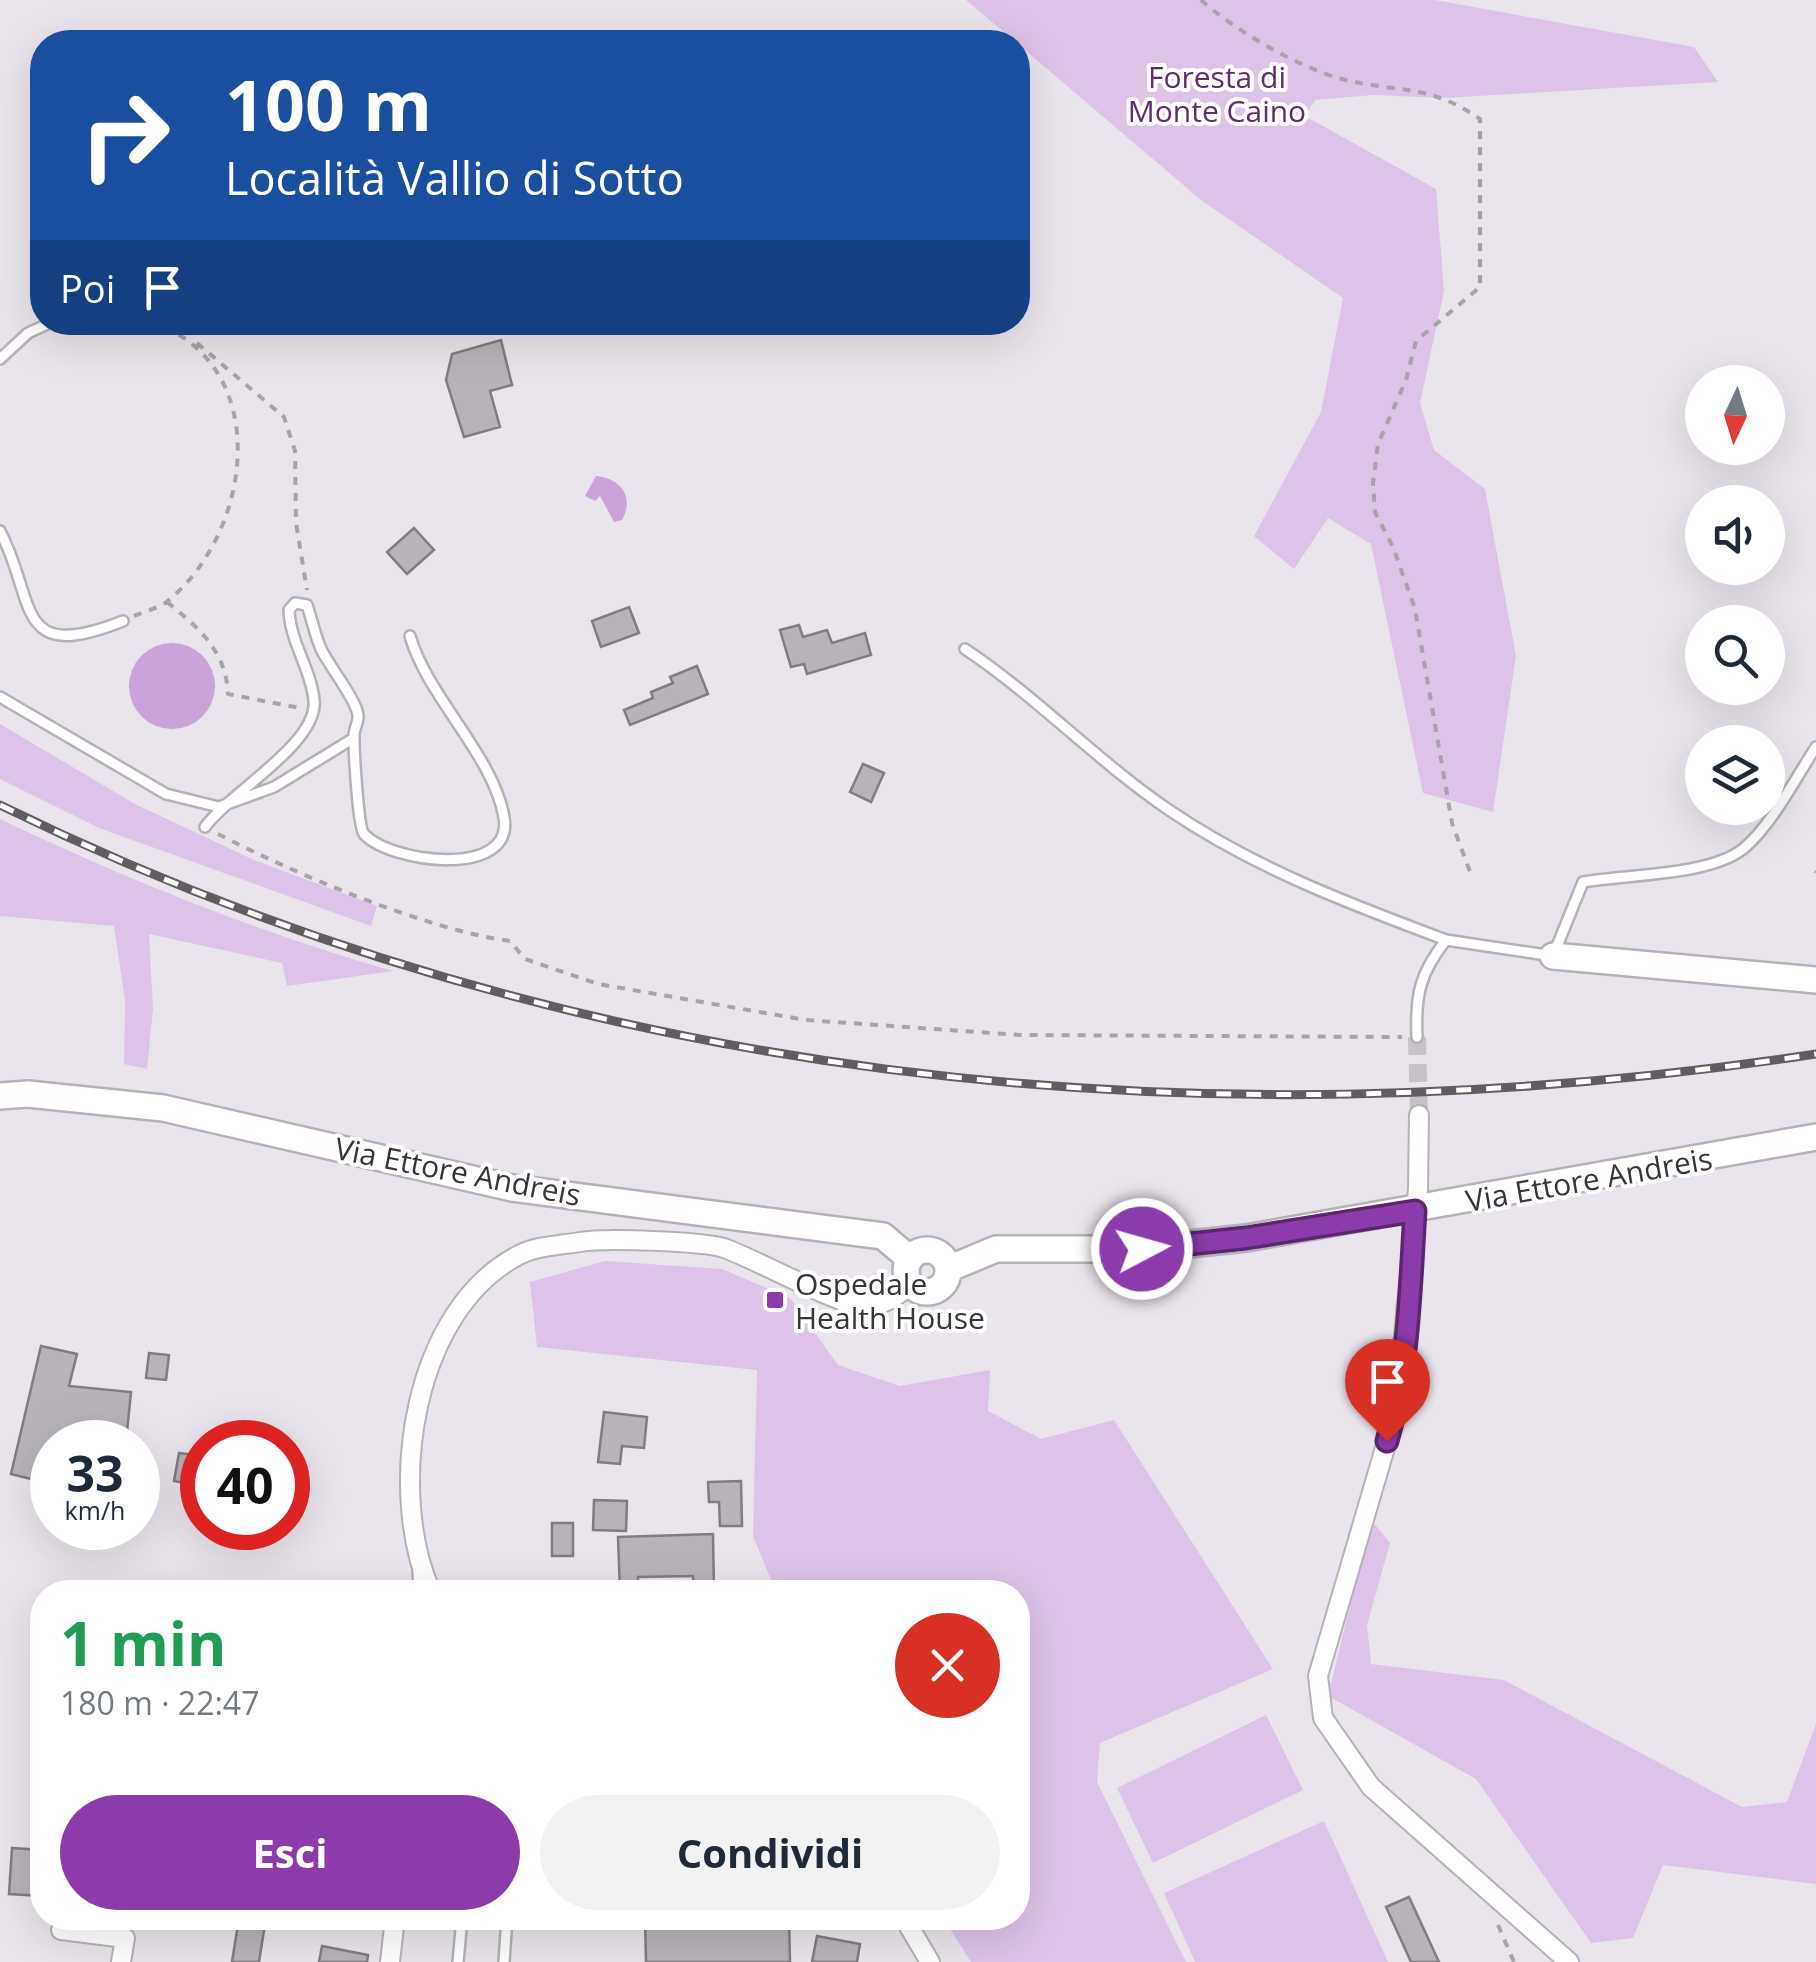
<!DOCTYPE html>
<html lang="it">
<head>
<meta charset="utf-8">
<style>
  :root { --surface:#fff; --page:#f2f2f3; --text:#1f2937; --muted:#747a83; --accent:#8c3baa }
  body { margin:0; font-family:"Open Sans",sans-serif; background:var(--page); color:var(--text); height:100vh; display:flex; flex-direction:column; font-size:38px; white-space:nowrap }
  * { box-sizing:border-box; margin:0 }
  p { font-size:32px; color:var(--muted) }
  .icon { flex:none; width:55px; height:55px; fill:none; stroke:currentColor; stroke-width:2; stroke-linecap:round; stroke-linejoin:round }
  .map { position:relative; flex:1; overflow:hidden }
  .details { position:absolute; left:30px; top:1580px; width:1000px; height:350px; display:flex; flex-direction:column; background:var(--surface); border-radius:40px; box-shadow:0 10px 40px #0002 }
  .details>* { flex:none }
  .top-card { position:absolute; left:30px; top:30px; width:1000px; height:305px; border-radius:40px; box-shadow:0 10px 40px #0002; background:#1a4fa0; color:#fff; overflow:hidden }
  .needle { width:65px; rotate:184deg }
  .buttons { position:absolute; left:1685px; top:365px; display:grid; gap:20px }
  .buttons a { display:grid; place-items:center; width:100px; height:100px; border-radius:50%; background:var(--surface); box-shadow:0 10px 40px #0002; font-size:50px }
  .speed { position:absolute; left:30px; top:1420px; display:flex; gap:20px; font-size:50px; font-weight:700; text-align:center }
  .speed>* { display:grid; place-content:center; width:130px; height:130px; border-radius:50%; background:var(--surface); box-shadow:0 10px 40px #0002; line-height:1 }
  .speed small { font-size:25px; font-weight:400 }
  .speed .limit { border:15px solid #d22; background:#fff; color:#111 }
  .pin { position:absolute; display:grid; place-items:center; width:85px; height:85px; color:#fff; margin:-102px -42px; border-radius:50% 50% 50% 0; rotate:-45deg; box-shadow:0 0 10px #0007 }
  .pin .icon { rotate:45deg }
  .me { position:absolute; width:110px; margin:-55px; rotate:84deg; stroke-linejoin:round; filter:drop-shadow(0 0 8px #0008) }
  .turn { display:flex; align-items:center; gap:35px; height:210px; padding:0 30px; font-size:45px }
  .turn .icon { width:130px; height:130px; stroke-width:2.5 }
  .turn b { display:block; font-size:70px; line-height:85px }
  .then { display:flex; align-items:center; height:95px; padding:0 30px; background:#0003; gap:20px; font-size:38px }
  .round { display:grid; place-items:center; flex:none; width:105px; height:105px; border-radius:52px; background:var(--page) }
  .overview { display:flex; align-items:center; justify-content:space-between; height:170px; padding:0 30px }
  h1 { font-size:60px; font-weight:700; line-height:75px; color:#1e9e55 }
  .cta { display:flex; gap:20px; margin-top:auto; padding:20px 30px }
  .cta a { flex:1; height:115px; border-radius:60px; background:var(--accent); color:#fff; font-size:40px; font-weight:700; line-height:115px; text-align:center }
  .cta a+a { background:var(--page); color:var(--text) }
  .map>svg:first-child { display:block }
</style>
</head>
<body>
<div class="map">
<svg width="1816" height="1962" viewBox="0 0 1816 1962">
  <rect width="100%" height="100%" fill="#eae5ec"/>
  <path fill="#dcc3e7" d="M 966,0 L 1435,0 L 1694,47 L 1718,82 L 1445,98 L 1373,95 L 1315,100 L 1305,116 L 1436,189 L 1444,291 L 1420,403 L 1434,450 L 1485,489 L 1516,656 L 1493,812 L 1423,793 L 1371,544 L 1328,518 L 1294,569 L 1254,536 L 1321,412 L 1343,298 L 1201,200 Z
    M 0,724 L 135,804 L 254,860 L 377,906 L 371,926 L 99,828 L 0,779 Z
    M 0,819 C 126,879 259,933 393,971 L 287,986 L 282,963 L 149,934 L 153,1009 L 147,1069 L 124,1064 L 125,1000 L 114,926 L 0,916 Z
    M 605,1261 L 722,1269 L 790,1298 L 838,1365 L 900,1386 L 990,1370 L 988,1411 L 1041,1439 L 1114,1420 L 1273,1669 L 1100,1743 L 1097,1782 L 1186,1962 L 971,1962 L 943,1918 L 1018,1918 L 1018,1592 L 776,1592 L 753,1536 L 757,1370 L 537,1347 L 530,1282 Z
    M 1371,1520 L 1390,1543 L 1367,1625 L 1371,1664 L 1504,1680 L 1742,1807 L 1787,1802 L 1816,1724 L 1816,1884 L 1663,1865 L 1633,1938 L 1591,1943 L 1476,1779 L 1328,1696 Z
    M 1266,1715 L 1303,1790 L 1153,1863 L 1117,1788 Z
    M 1324,1821 L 1388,1962 L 1195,1962 L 1164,1893 Z"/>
  <path fill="#c9a3d9" d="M 596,476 C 620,478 635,496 622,520 L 614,522 L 600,496 L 595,501 L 585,496 Z
    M129 686a43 43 0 1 1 86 0a43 43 0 1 1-86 0Z"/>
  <path fill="#b7b3b9" stroke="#807c82" stroke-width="2.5" d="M 501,340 L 512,385 L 490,391 L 500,427 L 464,437 L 446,380 L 452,354 Z
    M 414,528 L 434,550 L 407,574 L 387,552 Z
    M 629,607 L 639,633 L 601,647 L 592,621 Z
    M 799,625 L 803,637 L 827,630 L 832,643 L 865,633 L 871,655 L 807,674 L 804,664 L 791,667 L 780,630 Z
    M 697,666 L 708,694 L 630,725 L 624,710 L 653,698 L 651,692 L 673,683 L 670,677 Z
    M 863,764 L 884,773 L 871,802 L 850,792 Z
    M 41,1346 L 77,1354 L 69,1386 L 131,1392 L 126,1442 L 52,1442 L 47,1483 L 11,1474 Z
    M 149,1353 L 169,1355 L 166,1380 L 146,1378 Z
    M 604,1412 L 647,1417 L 644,1448 L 622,1446 L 620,1464 L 598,1462 Z
    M 179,1453 L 195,1455 L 190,1484 L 174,1481 Z
    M 741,1481 L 742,1526 L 720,1526 L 719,1502 L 709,1502 L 708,1482 Z
    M 594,1500 L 627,1501 L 626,1531 L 593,1530 Z
    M 552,1523 L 573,1523 L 573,1556 L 552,1556 Z
    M 713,1534 L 714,1592 L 694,1592 L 693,1576 L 638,1577 L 638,1592 L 620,1592 L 618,1537 Z
    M 12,1848 L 42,1850 L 41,1896 L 9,1894 Z
    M 1409,1897 L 1439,1962 L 1411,1962 L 1386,1907 Z
    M 239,1918 L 266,1918 L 259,1962 L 232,1962 Z
    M 645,1918 L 789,1918 L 790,1962 L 646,1962 Z
    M 817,1936 L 860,1944 L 857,1962 L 812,1962 Z
    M 322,1946 L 368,1955 L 367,1962 L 319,1962 Z"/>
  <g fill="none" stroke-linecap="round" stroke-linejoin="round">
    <path stroke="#c6c2c8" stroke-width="18" stroke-dasharray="18 9" stroke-linecap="butt" d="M 1417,1037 L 1419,1115"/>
    <defs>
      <path id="lane" d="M 0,359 L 28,333 L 52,322
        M 0,531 C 37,601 13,665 123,621
        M 965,649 C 1037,697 1097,761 1169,810 C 1254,868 1350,904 1446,940
        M 0,697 L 166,794 L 219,807 L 274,787 L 354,738
        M 205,827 C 229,793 319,743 314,700 C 311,669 290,642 289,610 L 295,603 L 307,605 C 312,620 315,635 321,649 C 329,666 356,699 358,715 C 359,722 353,730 354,738 C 354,752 358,827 364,834 C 390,863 515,879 504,817 C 493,755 428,698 410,636
        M 1417,1037 C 1415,995 1420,973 1446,940 L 1553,956 L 1583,882 C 1628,874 1708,876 1743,849 C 1772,825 1795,779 1816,747
        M 418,1570 L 419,1592
        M 458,1962 L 462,1918
        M 504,1962 L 507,1918"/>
      <path id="street" d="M 1419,1115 L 1418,1189 L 1397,1407 L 1318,1676 L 1323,1718 L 1371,1787 L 1569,1962
        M 431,1592 C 386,1491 412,1308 521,1254 C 536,1246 562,1245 580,1242 C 604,1238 701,1241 724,1248 C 755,1259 839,1305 863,1306 C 884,1306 896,1297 910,1285
        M 904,1918 L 930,1962
        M 61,1930 L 125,1938 L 121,1962
        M 390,1962 L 395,1918"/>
      <path id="secondary" d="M 1553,956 L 1816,980
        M 0,1096 L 28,1094 L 163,1108 L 512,1188 L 883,1236 L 910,1259
        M906 1271a21 21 0 1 1 42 0a21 21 0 1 1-42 0Z
        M 948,1269 L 996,1249 L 1142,1249 L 1246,1238 L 1816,1137"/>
    </defs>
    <use href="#lane" stroke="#b5b1b7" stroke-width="14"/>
    <use href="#street" stroke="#b5b1b7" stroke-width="22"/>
    <use href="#secondary" stroke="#b5b1b7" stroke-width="30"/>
    <path stroke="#a7a3a8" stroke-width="4" stroke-dasharray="8 8" stroke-linecap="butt" d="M 1201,0 C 1233,29 1299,68 1342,79 C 1396,93 1429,83 1480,119 L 1480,287 L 1416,341 L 1406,380 L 1378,444 L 1373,483 L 1375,512 L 1393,547 L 1415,609 L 1452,823 L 1470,872
      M 197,343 L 284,417 L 295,451 L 296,523 L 307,590
      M 167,602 C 199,628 226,651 228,694 L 300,708
      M 134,616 C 145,611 160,608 169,600 C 253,530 274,365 152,322
      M 218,834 C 293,873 427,930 510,941 L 525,959 L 598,984 L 806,1020 L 1020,1035 L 1402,1037
      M 1815,871 L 1816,872
      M 1498,1925 L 1514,1962"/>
    <use href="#lane" stroke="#fff" stroke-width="9"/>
    <use href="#street" stroke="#fff" stroke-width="18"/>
    <use href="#secondary" stroke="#fff" stroke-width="25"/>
    <defs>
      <path id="rail" d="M 0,805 C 570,1084 1194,1148 1816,1054"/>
    </defs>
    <use href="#rail" stroke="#605d60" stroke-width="9"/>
    <use href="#rail" stroke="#fff" stroke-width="5" stroke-dasharray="15" stroke-linecap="butt"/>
  </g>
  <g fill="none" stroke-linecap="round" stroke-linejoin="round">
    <defs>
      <path id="route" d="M 1142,1249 L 1246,1238 L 1415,1211 C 1410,1288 1409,1367 1387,1441"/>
    </defs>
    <use href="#route" stroke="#5b266e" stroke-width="25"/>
    <use href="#route" stroke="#8c3baa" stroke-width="18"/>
  </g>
  <rect fill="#8c3baa" stroke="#fff" stroke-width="4" x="765" y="1290" width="20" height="20" rx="5"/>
  <g text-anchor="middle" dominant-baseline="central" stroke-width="8" stroke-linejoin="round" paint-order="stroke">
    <g font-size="30" fill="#5d2d6f" stroke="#fff">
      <text x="1217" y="76">Foresta di<tspan x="1217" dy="34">Monte Caino</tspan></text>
    </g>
    <g font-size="30" fill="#373537" stroke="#fff">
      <text transform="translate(458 1171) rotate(11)">Via Ettore Andreis</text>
      <text transform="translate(1589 1179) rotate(-10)">Via Ettore Andreis</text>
    </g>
    <g font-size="30" fill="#373537" stroke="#fff" text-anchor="start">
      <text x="795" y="1283">Ospedale<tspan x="795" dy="34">Health House</tspan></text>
    </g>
  </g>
</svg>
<div class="buttons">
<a><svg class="needle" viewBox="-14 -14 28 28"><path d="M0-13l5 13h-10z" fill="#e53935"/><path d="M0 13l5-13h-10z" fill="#747a83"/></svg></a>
<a><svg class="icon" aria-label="sound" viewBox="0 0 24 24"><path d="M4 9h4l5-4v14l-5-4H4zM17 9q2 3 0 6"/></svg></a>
<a><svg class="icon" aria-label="search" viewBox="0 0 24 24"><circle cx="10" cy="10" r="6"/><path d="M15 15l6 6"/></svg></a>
<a><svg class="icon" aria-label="layers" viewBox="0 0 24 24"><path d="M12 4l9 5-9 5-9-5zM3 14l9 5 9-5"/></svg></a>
</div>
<div class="speed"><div>33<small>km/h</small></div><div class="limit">40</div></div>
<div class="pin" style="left:1387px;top:1441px;background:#d93025"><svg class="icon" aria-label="arrive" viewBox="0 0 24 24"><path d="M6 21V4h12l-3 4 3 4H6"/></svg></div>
<svg class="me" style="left:1142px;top:1249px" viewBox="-20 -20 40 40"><circle r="17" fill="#8c3baa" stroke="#fff" stroke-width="3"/><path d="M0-11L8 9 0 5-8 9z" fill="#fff"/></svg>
<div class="top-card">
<div class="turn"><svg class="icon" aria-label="right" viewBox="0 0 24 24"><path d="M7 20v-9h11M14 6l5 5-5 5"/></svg><div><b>100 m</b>Località Vallio di Sotto</div></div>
<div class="then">Poi<svg class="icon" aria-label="arrive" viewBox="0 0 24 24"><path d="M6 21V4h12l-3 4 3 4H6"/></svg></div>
</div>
<section class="details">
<div class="overview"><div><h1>1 min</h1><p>180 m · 22:47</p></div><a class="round" style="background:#d93025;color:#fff"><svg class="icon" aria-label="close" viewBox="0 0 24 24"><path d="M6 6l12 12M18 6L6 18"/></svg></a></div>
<div class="cta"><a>Esci</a><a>Condividi</a></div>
</section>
</div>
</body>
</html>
